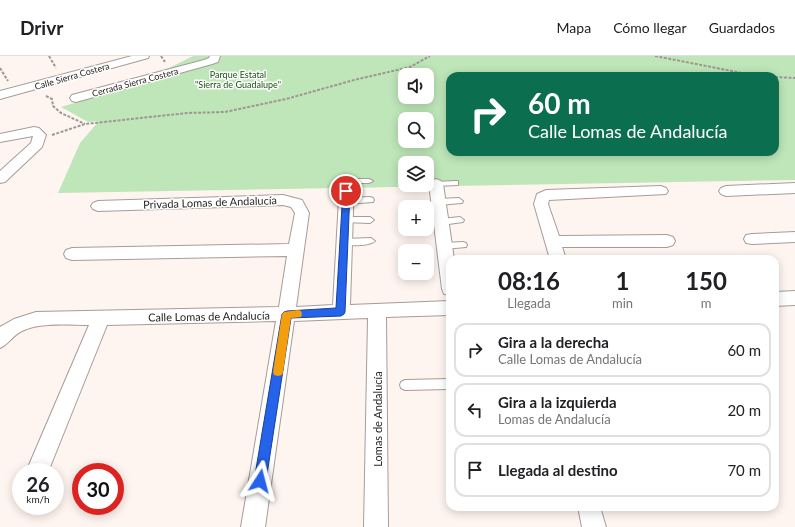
<!DOCTYPE html>
<html lang="es">
<head>
<meta charset="utf-8">
<style>
  :root { --surface:#fff; --page:#f6f6f6; --text:#202124; --muted:#757577; --line:#e0e0e0 }
  body { margin:0; font-family:Lato,sans-serif; background:var(--page); color:var(--text); height:100vh; display:flex; flex-direction:column; font-size:15px; white-space:nowrap }
  * { box-sizing:border-box; margin:0 }
  p { font-size:13px; color:var(--muted) }
  .icon { flex:none; width:22px; height:22px; fill:none; stroke:currentColor; stroke-width:2; stroke-linecap:round; stroke-linejoin:round }
  .map { position:relative; flex:1; overflow:hidden }
  .details { position:absolute; left:446px; top:199px; width:333px; height:256px; display:flex; flex-direction:column; background:var(--surface); border-radius:12px; box-shadow:0 2px 10px #0003 }
  .details>* { flex:none }
  .banner { position:absolute; left:446px; top:16px; width:333px; height:84px; border-radius:12px; box-shadow:0 2px 10px #0003; background:#0b6e4f; color:#fff; overflow:hidden }
  .fabs { position:absolute; left:398px; top:12px; display:grid; gap:8px }
  .fabs a { display:grid; place-items:center; width:36px; height:36px; border-radius:8px; background:var(--surface); box-shadow:0 2px 10px #0003; font-size:20px }
  .speed { position:absolute; left:12px; top:407px; display:flex; gap:8px; font-size:20px; font-weight:700; text-align:center }
  .speed>* { display:grid; place-content:center; width:52px; height:52px; border-radius:50%; background:var(--surface); box-shadow:0 2px 10px #0003; line-height:1 }
  .speed small { font-size:10px; font-weight:400 }
  .speed .limit { border:6px solid #d22; background:#fff; color:#111 }
  .pin { position:absolute; display:grid; place-items:center; width:34px; height:34px; color:#fff; margin:-17px; border:2px solid #fff; border-radius:50%; box-shadow:0 1px 4px #0007 }
  .me { position:absolute; width:44px; margin:-22px; rotate:9deg; stroke-linejoin:round; filter:drop-shadow(0 0 3px #0008) }
  .turn { display:flex; align-items:center; gap:14px; height:84px; padding:0 16px; font-size:18px }
  .turn .icon { width:52px; height:52px; stroke-width:2.5 }
  .turn b { display:block; font-size:28px; line-height:34px }
  .eta { display:flex; justify-content:space-evenly; align-items:center; height:68px; text-align:center }
  .eta b { font-size:24px; font-weight:700; line-height:28px }
  ul { padding:0; list-style:none }
  li { display:flex; align-items:center; gap:12px; height:54px; margin:0 8px 6px; padding:0 8px; border:2px solid var(--line); border-radius:12px }
  li div { flex:1 }
  li b { display:block; font-size:15px }
  li em { font-style:normal }
  header { display:flex; align-items:center; gap:24px; box-sizing:border-box; height:56px; padding:0 20px; background:var(--surface); border-bottom:1px solid var(--line) }
  header strong { font-size:19px }
  nav { display:flex; gap:22px; margin-inline-start:auto; font-size:14px }
  .map>svg:first-child { display:block }
</style>
</head>
<body>
<header>
<strong>Drivr</strong>
<nav><a>Mapa</a><a>Cómo llegar</a><a>Guardados</a></nav>
</header>
<div class="map">
<svg width="795" height="471" viewBox="0 0 795 471">
  <rect width="100%" height="100%" fill="#fff5f0"/>
  <path fill="#bee6b9" fill-rule="evenodd" d="M 193,0 L 795,0 L 795,124 L 58,137 L 80,87 L 99,65 L 88,66 L 61,51 L 135,29 ZM 405,19 L 427,19 L 427,41 L 405,41 ZM 450,20 L 775,20 L 775,96 L 450,96 ZM 405,63 L 427,63 L 427,85 L 405,85 ZM 405,107 L 427,107 L 427,129 L 405,129 Z"/>
  <g fill="none" stroke-linecap="round" stroke-linejoin="round">
    <defs>
      <path id="lane" d="M 344,123 L 369,123 L 373,125 L 369,127 L 344,127 Z
        M 455,125 L 458,125 L 458,129 L 436,130 L 432,128 L 436,126 Z
        M 370,141 L 373,142 L 374,144 L 373,146 L 346,148 L 342,145 L 346,142 Z
        M 459,142 L 463,145 L 462,147 L 438,149 L 434,146 L 438,143 Z
        M 345,161 L 370,161 L 374,164 L 370,167 L 342,166 L 341,164 Z
        M 460,161 L 464,164 L 463,166 L 441,169 L 437,166 L 441,163 Z
        M 371,182 L 375,185 C 371,190 344,191 340,186 L 344,183 Z
        M 463,186 L 466,187 L 467,189 L 466,191 L 444,193 L 440,190 L 444,187 Z
        M 450,323 L 450,333 L 405,334 L 401,332 L 400,329 L 401,326 L 405,324 Z"/>
      <path id="street" d="M 132,0 L 149,0 L 148,2 L 0,43 L 0,35 Z
        M 210,0 L 220,0 L 218,6 L 212,8 L 76,46 L 72,45 L 70,42 L 72,39 L 204,4 L 209,2 Z
        M 34,71 L 39,72 L 46,79 L 42,91 L 5,126 L 0,127 L 0,115 L 31,87 L 33,80 L 0,86 L 0,78 Z
        M 347,121 L 352,122 L 354,125 L 350,249 L 450,245 L 450,259 L 386,261 L 388,471 L 364,471 L 368,262 L 294,265 L 265,471 L 241,471 L 276,265 L 107,269 L 48,416 L 26,416 L 89,269 C 69,269 40,266 22,275 C 13,279 9,288 0,292 L 0,271 L 14,263 L 36,256 L 279,251 L 287,200 L 72,204 L 66,202 L 64,198 L 66,194 L 72,192 L 289,188 L 295,157 L 291,151 L 283,149 L 98,155 L 93,153 L 91,150 L 93,147 L 98,145 L 283,139 L 302,144 L 309,157 L 296,251 L 333,249 L 340,125 L 342,122 Z
        M 436,123 L 441,125 L 443,128 L 454,203 L 450,203 L 450,239 L 444,238 L 442,233 L 429,128 L 431,125 Z
        M 795,127 L 795,137 L 726,140 L 721,138 L 719,135 L 721,132 L 726,130 Z
        M 661,130 L 666,132 L 668,135 L 666,138 L 549,144 L 548,148 L 559,180 L 667,179 L 673,181 L 675,185 L 673,189 L 667,191 L 562,191 L 566,203 L 550,203 L 534,148 L 537,138 L 546,134 Z
        M 795,176 L 795,186 L 752,188 L 746,187 L 744,183 L 746,179 L 752,178 Z
        M 795,235 L 795,249 L 775,250 L 775,236 Z
        M 578,451 L 600,451 L 606,471 L 582,471 Z"/>
    </defs>
    <use href="#lane" stroke="#a69c98" stroke-width="2"/>
    <use href="#street" stroke="#a69c98" stroke-width="2"/>
    <path stroke="#9f9794" stroke-width="2" stroke-dasharray="3 1.5" stroke-linecap="butt" d="M 49,0 L 56,12
      M 161,0 L 165,6
      M 655,0 L 742,17 L 767,20
      M 0,12 L 8,25
      M 775,21 L 795,22
      M 46,40 L 52,43 L 53,50 L 61,57 L 85,68
      M 52,79 L 85,68 L 187,57 L 225,56 L 286,43 L 354,24 L 410,11 L 430,0"/>
    <use href="#lane" fill="#fff" fill-rule="evenodd"/>
    <use href="#street" fill="#fff" fill-rule="evenodd"/>
  </g>
  <path fill="#2563eb" stroke="#184099" d="M 343,133 L 349,133 L 350,135 L 345,256 L 344,258 L 341,260 L 291,262 L 266,425 L 264,430 L 260,431 L 256,430 L 254,425 L 282,258 L 284,256 L 287,255 L 336,252 Z"/>
  <path fill="#f59e0b" d="M 298,254 L 301,255 L 302,258 L 301,261 L 291,262 L 283,316 L 282,319 L 278,320 L 274,319 L 273,316 L 282,258 L 284,256 Z"/>
  <g text-anchor="middle" dominant-baseline="central" stroke-width="3" stroke-linejoin="round" paint-order="stroke">
    <g font-size="9" fill="#12550d" stroke="#fff">
      <text x="238" y="18">Parque Estatal<tspan x="238" dy="10">"Sierra de Guadalupe"</tspan></text>
    </g>
    <g font-size="9" fill="#292523" stroke="#fff">
      <text transform="translate(72 20) rotate(-16)">Calle Sierra Costera</text>
      <text transform="translate(135 26) rotate(-15)">Cerrada Sierra Costera</text>
    </g>
    <g font-size="11" fill="#292523" stroke="#fff">
      <text transform="translate(210 146) rotate(-2)">Privada Lomas de Andalucía</text>
      <text transform="translate(209 260) rotate(-1)">Calle Lomas de Andalucía</text>
      <text transform="translate(377 363) rotate(-90)">Lomas de Andalucía</text>
    </g>
  </g>
</svg>
<div class="fabs">
<a><svg class="icon" aria-label="sound" viewBox="0 0 24 24"><path d="M4 9h4l5-4v14l-5-4H4zM17 9q2 3 0 6"/></svg></a>
<a><svg class="icon" aria-label="search" viewBox="0 0 24 24"><circle cx="10" cy="10" r="6"/><path d="M15 15l6 6"/></svg></a>
<a><svg class="icon" aria-label="layers" viewBox="0 0 24 24"><path d="M12 4l9 5-9 5-9-5zM3 14l9 5 9-5"/></svg></a>
<a>+</a>
<a>−</a>
</div>
<div class="speed"><div>26<small>km/h</small></div><div class="limit">30</div></div>
<div class="pin" style="left:346px;top:135px;background:#d93025"><svg class="icon" aria-label="arrive" viewBox="0 0 24 24"><path d="M6 21V4h12l-3 4 3 4H6"/></svg></div>
<svg class="me" style="left:260px;top:425px" viewBox="-20 -20 40 40"><path d="M0-17L14 15 0 8-14 15z" fill="#2563eb" stroke="#fff" stroke-width="4"/></svg>
<div class="banner">
<div class="turn"><svg class="icon" aria-label="right" viewBox="0 0 24 24"><path d="M7 20v-9h11M14 6l5 5-5 5"/></svg><div><b>60 m</b>Calle Lomas de Andalucía</div></div>
</div>
<section class="details">
<div class="eta">
<div><b>08:16</b><p>Llegada</p></div>
<div><b>1</b><p>min</p></div>
<div><b>150</b><p>m</p></div>
</div>
<ul>
<li><svg class="icon" aria-label="right" viewBox="0 0 24 24"><path d="M7 20v-9h11M14 6l5 5-5 5"/></svg><div><b>Gira a la derecha</b><p>Calle Lomas de Andalucía</p></div><em>60 m</em></li>
<li><svg class="icon" aria-label="left" viewBox="0 0 24 24"><path d="M17 20v-9H6M10 6l-5 5 5 5"/></svg><div><b>Gira a la izquierda</b><p>Lomas de Andalucía</p></div><em>20 m</em></li>
<li><svg class="icon" aria-label="arrive" viewBox="0 0 24 24"><path d="M6 21V4h12l-3 4 3 4H6"/></svg><div><b>Llegada al destino</b></div><em>70 m</em></li>
</ul>
</section>
</div>
</body>
</html>
